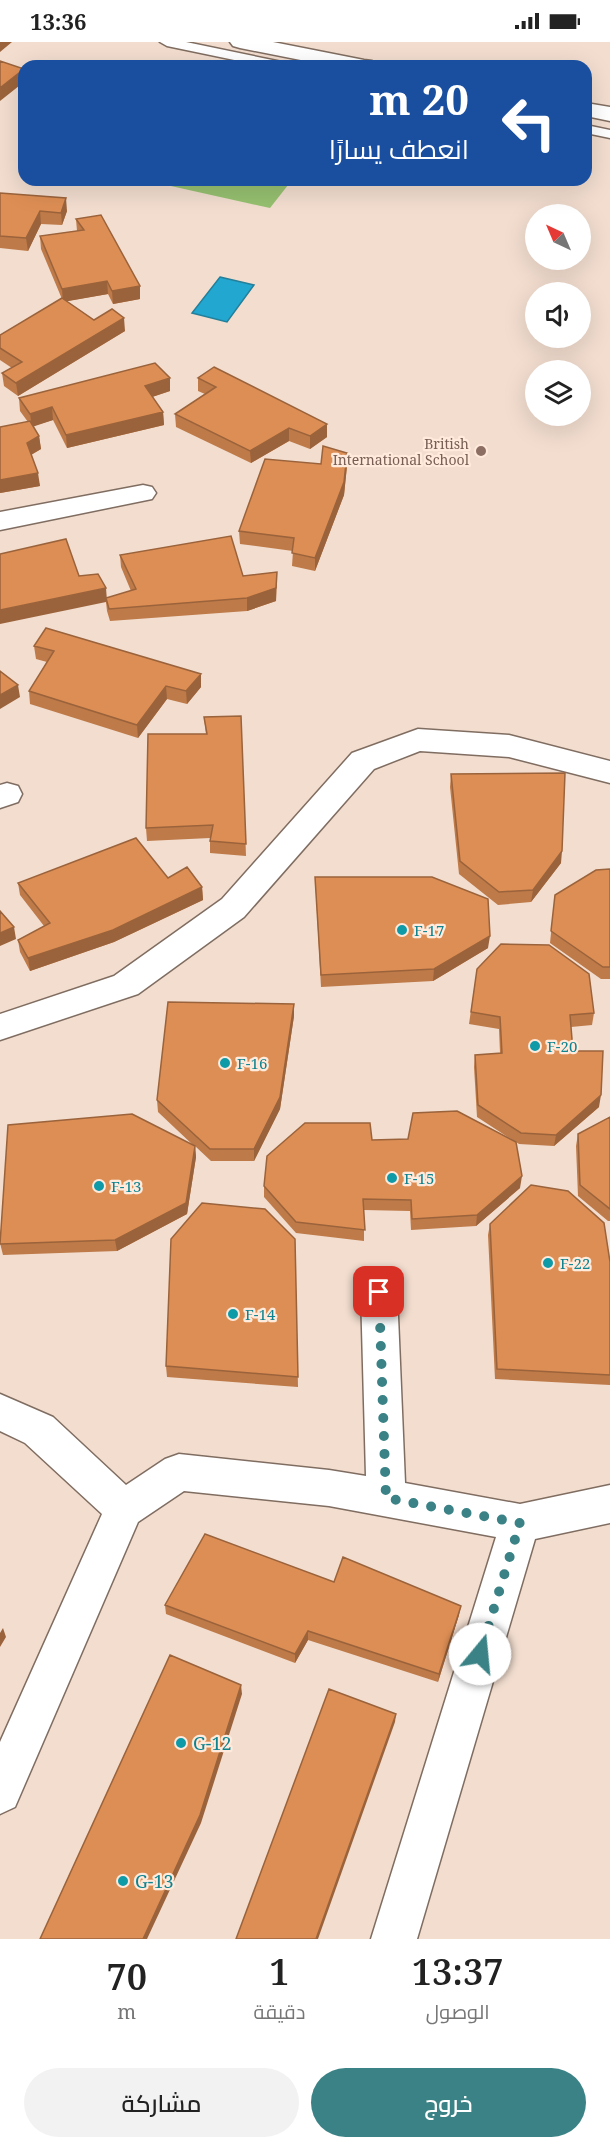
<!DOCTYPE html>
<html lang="ar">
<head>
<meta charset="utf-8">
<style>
  :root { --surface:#fff; --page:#f2f2f2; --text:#222; --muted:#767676; --accent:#3a8285 }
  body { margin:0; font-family:"Noto Serif",Cairo,serif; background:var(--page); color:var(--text); direction:rtl; height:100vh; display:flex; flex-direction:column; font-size:22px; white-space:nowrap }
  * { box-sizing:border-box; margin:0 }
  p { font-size:20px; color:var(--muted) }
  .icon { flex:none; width:33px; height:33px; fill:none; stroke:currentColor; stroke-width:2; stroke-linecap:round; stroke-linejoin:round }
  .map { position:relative; height:1897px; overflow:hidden; direction:ltr }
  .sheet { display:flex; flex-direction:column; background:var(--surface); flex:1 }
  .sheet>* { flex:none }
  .banner { position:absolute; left:18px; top:18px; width:574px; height:126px; border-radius:18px; box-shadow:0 6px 24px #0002; direction:rtl; background:#1a4fa0; color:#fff; overflow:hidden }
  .needle { width:39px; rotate:316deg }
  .buttons { position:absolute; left:525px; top:162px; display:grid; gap:12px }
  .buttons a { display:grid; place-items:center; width:66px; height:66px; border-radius:50%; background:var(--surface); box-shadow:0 6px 24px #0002; font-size:30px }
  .pin { position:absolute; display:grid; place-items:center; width:51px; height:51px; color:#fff; margin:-26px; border-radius:12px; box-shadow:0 3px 9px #0006 }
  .me { position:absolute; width:66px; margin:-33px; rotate:17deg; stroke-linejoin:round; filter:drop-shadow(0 0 4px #0008) }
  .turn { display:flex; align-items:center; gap:21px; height:126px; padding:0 24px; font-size:27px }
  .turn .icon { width:78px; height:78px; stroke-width:2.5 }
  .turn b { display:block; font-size:42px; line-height:51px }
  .eta { display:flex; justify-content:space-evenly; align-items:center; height:102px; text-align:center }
  .eta b { font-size:36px; font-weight:600; line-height:42px }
  .cta { display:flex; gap:12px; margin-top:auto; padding:12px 24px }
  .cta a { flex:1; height:69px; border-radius:36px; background:var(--accent); color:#fff; font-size:24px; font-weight:600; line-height:69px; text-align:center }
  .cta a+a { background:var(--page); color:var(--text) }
  .status { display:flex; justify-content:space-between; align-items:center; height:42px; padding:0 30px; background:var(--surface); direction:ltr }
  .status svg { height:16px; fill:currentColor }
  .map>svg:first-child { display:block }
</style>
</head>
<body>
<div class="status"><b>13:36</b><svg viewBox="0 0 49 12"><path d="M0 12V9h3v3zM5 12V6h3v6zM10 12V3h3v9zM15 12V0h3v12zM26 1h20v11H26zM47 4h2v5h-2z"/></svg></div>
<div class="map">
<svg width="610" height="1897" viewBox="0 0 610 1897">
  <rect width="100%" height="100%" fill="#f2ddcf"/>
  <path fill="#96c070" d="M 144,138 L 292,138 L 270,166 Z"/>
  <path fill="#21a7d0" stroke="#247f9a" stroke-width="1.5" d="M 220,235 L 254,243 L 227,280 L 192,271 Z"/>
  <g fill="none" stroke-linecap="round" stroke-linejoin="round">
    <defs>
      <path id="lane" d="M 160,0 L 186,0 L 282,20 L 289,24 L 263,24 L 167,4 Z
        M 586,83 L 610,88 L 610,96 L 586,91 Z"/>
      <path id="street" d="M 230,0 L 273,0 L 364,18 L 372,19 L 375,24 L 331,24 L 240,6 L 233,4 Z
        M 586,61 L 610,65 L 610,79 L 586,74 Z
        M 143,443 L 152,445 L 156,451 L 152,457 L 0,488 L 0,470 Z
        M 418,687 L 509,693 L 610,719 L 610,741 L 509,715 L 420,709 L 374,727 L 244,875 L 138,952 L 0,998 L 0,972 L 114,934 L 222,857 L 352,711 Z
        M 7,741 L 18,744 L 22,752 L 18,760 L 0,766 L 0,743 Z
        M 379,1234 L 392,1239 L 397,1250 L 405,1441 L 520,1462 L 610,1443 L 610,1481 L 535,1497 L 417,1897 L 371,1897 L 496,1495 L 329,1464 L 184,1449 L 138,1480 L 15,1765 L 0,1772 L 0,1700 L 102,1472 L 25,1401 L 0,1389 L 0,1352 L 53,1375 L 126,1443 L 165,1417 L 179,1412 L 329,1428 L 366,1434 L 361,1250 L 366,1239 Z"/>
    </defs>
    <use href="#lane" stroke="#806d61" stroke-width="3"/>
    <use href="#street" stroke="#806d61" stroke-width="3"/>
    <use href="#lane" fill="#fff" fill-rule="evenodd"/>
    <use href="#street" fill="#fff" fill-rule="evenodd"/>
  </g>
  <path fill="#be7a48" d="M 0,151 L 67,169 L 62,183 L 41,182 L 28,209 L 0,206 Z
    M 76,177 L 140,244 L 140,257 L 113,262 L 108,252 L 67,259 L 94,278 L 125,289 L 18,354 L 4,344 L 2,331 L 12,326 L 0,318 L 0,293 L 62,257 L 41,207 L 40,194 L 77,189 Z
    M 198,336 L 327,395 L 310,407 L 289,399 L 251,421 L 176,385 L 175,372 L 205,352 L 198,349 Z
    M 170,349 L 152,355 L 163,370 L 164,383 L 67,406 L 53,378 L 33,384 L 39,394 L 41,407 L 31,413 L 40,444 L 0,451 L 28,380 L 20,369 L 19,356 Z
    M 347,411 L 347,424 L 344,453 L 315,529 L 292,524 L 293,509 L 240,502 L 239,489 L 321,422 Z
    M 120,513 L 243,534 L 277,530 L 276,559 L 247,569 L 110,579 L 107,569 L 106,560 L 79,534 L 107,556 L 131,549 L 121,525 Z
    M 34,604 L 201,645 L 187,662 L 167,657 L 138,696 L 30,662 L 29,649 L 47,620 L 36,617 Z
    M 241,674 L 246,814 L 210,811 L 210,796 L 147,799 L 146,786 L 206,692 L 204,675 Z
    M 451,732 L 561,821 L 531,860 L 498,863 L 459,832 L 450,745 Z
    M 610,827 L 610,937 L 601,937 L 550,901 L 555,853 Z
    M 315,835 L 488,906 L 433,939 L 321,945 Z
    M 168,836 L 202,845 L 203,858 L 114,900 L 30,929 L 20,910 L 18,898 L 44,884 L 20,853 L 18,841 Z
    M 477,927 L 594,971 L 592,983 L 571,985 L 573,1009 L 599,1065 L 554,1104 L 519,1102 L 516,1100 L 520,1146 L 476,1184 L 411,1188 L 410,1169 L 364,1168 L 364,1199 L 296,1191 L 264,1155 L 264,1144 L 372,1098 L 514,1099 L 477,1075 L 474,1025 L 475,1013 L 500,1011 L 499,987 L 469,982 Z
    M 294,974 L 280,1067 L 254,1119 L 211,1119 L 195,1104 L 196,1115 L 187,1172 L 117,1209 L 3,1213 L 0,1201 L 194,1104 L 158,1070 L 157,1058 Z
    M 610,1075 L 610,1179 L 608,1179 L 578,1154 L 576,1104 L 578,1092 Z
    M 490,1182 L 610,1220 L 610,1343 L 495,1337 L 488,1193 Z
    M 295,1197 L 298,1345 L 167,1335 L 166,1324 Z
    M 334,1540 L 459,1573 L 438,1640 L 308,1598 L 295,1621 L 166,1572 L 165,1563 Z"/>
  <path fill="#9b633b" d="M 0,0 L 12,0 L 0,10 Z
    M 24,27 L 24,40 L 0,59 L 0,46 Z
    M 66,156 L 67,169 L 62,183 L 61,171 Z
    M 40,169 L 41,182 L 28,209 L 26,196 Z
    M 107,239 L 108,252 L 63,260 L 62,247 Z
    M 140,244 L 140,257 L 113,262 L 112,249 Z
    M 124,276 L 125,289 L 18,354 L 16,341 Z
    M 170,336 L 170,349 L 146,357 L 145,344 Z
    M 52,365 L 53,378 L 32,385 L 30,372 Z
    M 163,370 L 164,383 L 67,406 L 66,393 Z
    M 327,382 L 327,395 L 310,407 L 310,394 Z
    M 289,386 L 289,399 L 251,421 L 250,409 Z
    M 39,394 L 41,407 L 29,414 L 27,401 Z
    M 347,411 L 347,424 L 344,453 L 315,529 L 315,516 Z
    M 38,431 L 40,444 L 0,451 L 0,438 Z
    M 277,530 L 276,559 L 247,569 L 247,556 Z
    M 106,546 L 107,559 L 106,556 L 106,560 L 0,582 L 0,568 Z
    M 201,632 L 201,645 L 187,662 L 186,649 Z
    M 18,643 L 20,655 L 0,667 L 0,653 Z
    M 166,644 L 167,657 L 138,696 L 137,683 Z
    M 562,809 L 561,821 L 531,860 L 533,848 Z
    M 202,845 L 203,858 L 114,900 L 30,929 L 28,916 Z
    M 14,885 L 16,897 L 0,904 L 0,891 Z
    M 490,894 L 488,906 L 433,939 L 434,927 Z
    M 294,962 L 294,974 L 280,1067 L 254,1119 L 254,1107 Z
    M 601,1053 L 599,1065 L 554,1104 L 556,1093 Z
    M 195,1104 L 196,1115 L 187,1172 L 117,1209 L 115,1198 Z
    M 522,1134 L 520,1146 L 476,1184 L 477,1173 Z
    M 461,1564 L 459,1573 L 438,1640 L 439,1632 Z
    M 3,1586 L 6,1595 L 0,1605 L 0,1591 Z
    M 308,1589 L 308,1598 L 295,1621 L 295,1612 Z
    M 241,1643 L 242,1652 L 201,1781 L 147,1897 L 143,1897 Z
    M 396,1672 L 395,1680 L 318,1897 L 316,1897 Z"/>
  <path fill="#dd8e54" stroke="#9b633b" stroke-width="1.5" d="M 0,19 L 24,27 L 0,46 Z
    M 0,151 L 66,156 L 61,171 L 40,169 L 26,196 L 0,194 Z
    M 101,173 L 140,244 L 112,249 L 107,239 L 62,247 L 40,194 L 84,188 L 76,177 Z
    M 62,256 L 94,278 L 112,267 L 124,276 L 16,341 L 2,331 L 22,320 L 0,306 L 0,293 Z
    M 155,321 L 170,336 L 145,344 L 163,370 L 66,393 L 52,365 L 30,372 L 19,356 Z
    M 214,325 L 327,382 L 310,394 L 289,386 L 250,409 L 175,372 L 216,345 L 198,336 Z
    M 30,379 L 39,394 L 27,401 L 38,431 L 0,438 L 0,385 Z
    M 323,404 L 347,411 L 344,440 L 315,516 L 292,511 L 294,496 L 239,489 L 265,417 L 321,422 Z
    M 231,494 L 243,534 L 277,530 L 276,546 L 247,556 L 109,567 L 106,556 L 136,547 L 120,513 Z
    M 66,497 L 79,534 L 98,532 L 106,546 L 0,568 L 0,512 Z
    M 46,586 L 201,632 L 186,649 L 166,644 L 137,683 L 29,649 L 54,609 L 34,604 Z
    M 0,629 L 18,643 L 0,653 Z
    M 241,674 L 246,802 L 210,799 L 213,783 L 146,786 L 148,692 L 207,692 L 204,675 Z
    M 565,731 L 562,809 L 533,848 L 499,850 L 460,819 L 451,732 Z
    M 136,796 L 168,836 L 187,825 L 202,845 L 113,888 L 28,916 L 18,898 L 50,881 L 18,841 Z
    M 610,827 L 610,925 L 603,925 L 551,889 L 555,853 L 596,828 Z
    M 315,835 L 432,835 L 488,857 L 490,894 L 434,927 L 321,933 Z
    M 0,869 L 14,885 L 0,891 Z
    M 501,902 L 549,903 L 589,932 L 594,971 L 570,973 L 573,1009 L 603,1009 L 601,1053 L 556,1093 L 521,1091 L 478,1063 L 475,1013 L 502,1011 L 500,975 L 471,970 L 477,927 Z
    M 168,960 L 294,962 L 280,1055 L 254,1107 L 210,1107 L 157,1058 Z
    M 457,1069 L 516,1100 L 522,1134 L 477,1173 L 412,1177 L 411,1158 L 363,1157 L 365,1188 L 296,1180 L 264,1144 L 267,1114 L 305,1081 L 370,1081 L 372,1098 L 408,1097 L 413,1071 Z
    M 132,1072 L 195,1104 L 186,1161 L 115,1198 L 0,1202 L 8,1083 Z
    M 610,1075 L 610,1167 L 580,1143 L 578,1092 Z
    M 531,1143 L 568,1149 L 604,1181 L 610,1220 L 610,1333 L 497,1327 L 490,1182 Z
    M 202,1161 L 265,1167 L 295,1197 L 298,1335 L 166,1324 L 171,1197 Z
    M 205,1492 L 334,1540 L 343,1515 L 461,1564 L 439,1632 L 308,1589 L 295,1612 L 165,1563 Z
    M 170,1613 L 241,1643 L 200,1773 L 143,1897 L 40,1897 Z
    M 329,1647 L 396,1672 L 316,1897 L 236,1897 Z"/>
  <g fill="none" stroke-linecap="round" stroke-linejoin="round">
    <path stroke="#3a8285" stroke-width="10" stroke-dasharray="0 18" d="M 379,1250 L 386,1456 L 520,1481 L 480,1612"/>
  </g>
  <circle fill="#8d6e63" stroke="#ffeadc" stroke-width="2" cx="481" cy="409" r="6"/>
  <g fill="#0f9aa8" stroke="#ffeadc" stroke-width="2">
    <circle cx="402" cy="888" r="6"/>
    <circle cx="535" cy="1004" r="6"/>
    <circle cx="225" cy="1021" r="6"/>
    <circle cx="392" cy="1136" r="6"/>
    <circle cx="99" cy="1144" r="6"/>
    <circle cx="548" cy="1221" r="6"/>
    <circle cx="233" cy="1272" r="6"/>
    <circle cx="181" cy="1701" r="6"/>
    <circle cx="123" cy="1839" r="6"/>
  </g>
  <g text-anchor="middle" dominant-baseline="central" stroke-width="4.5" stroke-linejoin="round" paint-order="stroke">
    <g font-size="14" fill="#785e54" stroke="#ffeadc" text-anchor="end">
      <text x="469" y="401">British<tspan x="469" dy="16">International School</tspan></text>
    </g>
    <g font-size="15" fill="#0d838f" stroke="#ffeadc" text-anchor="start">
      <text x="414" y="888">F-17</text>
      <text x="547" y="1004">F-20</text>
      <text x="237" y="1021">F-16</text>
      <text x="404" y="1136">F-15</text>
      <text x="111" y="1144">F-13</text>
      <text x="560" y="1221">F-22</text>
      <text x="245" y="1272">F-14</text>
    </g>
    <g font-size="18" fill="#0d838f" stroke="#ffeadc" text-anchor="start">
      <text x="193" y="1701">G-12</text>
      <text x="135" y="1839">G-13</text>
    </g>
  </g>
</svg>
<div class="buttons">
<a><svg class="needle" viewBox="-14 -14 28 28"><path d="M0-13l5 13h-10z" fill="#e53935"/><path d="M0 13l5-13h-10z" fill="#767676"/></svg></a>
<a><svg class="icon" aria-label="sound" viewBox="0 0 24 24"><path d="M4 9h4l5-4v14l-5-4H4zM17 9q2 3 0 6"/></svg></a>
<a><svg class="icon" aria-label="layers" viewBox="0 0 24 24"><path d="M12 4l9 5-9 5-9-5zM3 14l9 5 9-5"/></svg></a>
</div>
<div class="pin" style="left:379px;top:1250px;background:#d93025"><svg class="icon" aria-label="arrive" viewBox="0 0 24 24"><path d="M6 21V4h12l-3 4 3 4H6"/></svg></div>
<svg class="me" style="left:480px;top:1612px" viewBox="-20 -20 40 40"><circle r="19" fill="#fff"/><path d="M0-13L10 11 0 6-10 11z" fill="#3a8285"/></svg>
<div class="banner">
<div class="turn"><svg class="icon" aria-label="left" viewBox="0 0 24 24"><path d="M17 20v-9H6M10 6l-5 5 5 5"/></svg><div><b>20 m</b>انعطف يسارًا</div></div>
</div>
</div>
<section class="sheet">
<div class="eta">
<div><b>13:37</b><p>الوصول</p></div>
<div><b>1</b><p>دقيقة</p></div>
<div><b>70</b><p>m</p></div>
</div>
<div class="cta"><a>خروج</a><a>مشاركة</a></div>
</section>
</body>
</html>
